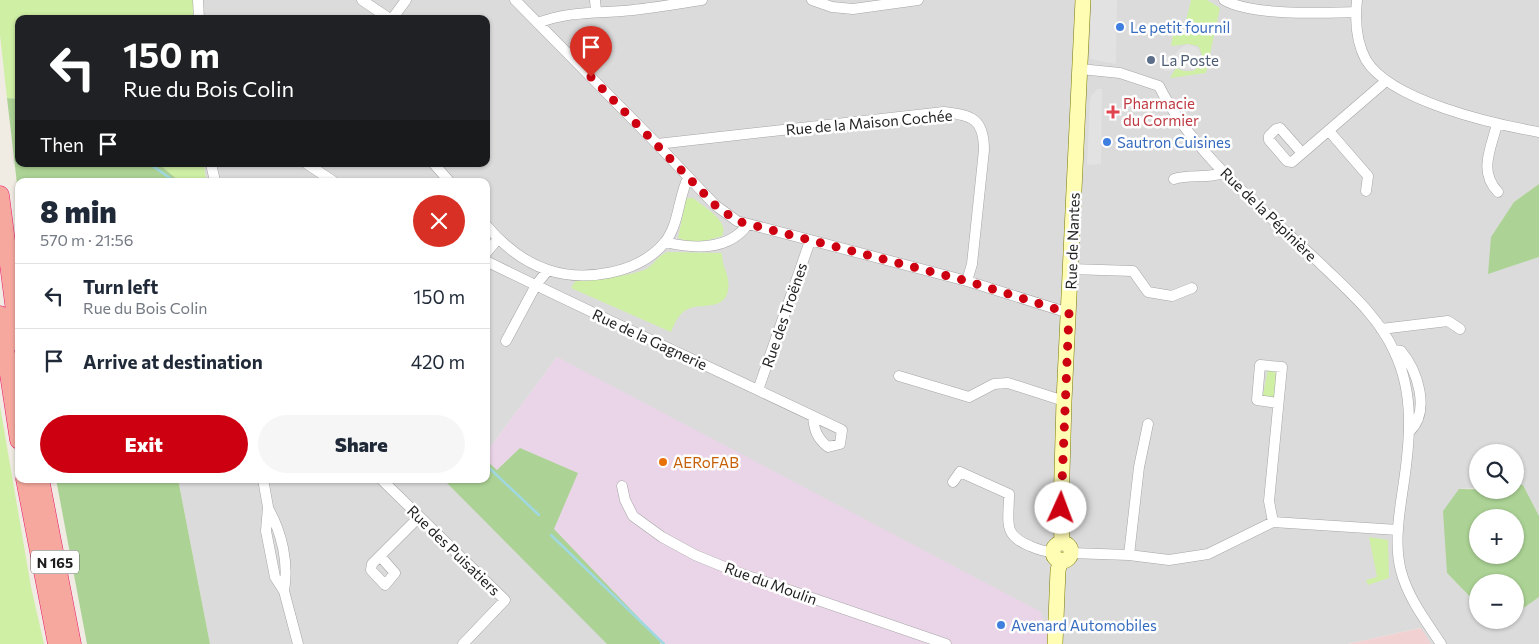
<!DOCTYPE html>
<html lang="en">
<head>
<meta charset="utf-8">
<style>
  :root { --surface:#fff; --page:#f6f6f7; --text:#1f2937; --muted:#747a83; --line:#e0e1e3; --accent:#cd0011 }
  body { margin:0; font-family:Commissioner,sans-serif; background:var(--page); color:var(--text); height:100vh; display:flex; flex-direction:column; font-size:19px; white-space:nowrap }
  * { box-sizing:border-box; margin:0 }
  p { font-size:16px; color:var(--muted) }
  .icon { flex:none; width:28px; height:28px; fill:none; stroke:currentColor; stroke-width:2; stroke-linecap:round; stroke-linejoin:round }
  .map { position:relative; flex:1; overflow:hidden }
  .side { position:absolute; left:15px; top:178px; width:475px; height:305px; display:flex; flex-direction:column; background:var(--surface); border-radius:10px; box-shadow:0 1px 4px #0004 }
  .side>* { flex:none }
  .banner { position:absolute; left:15px; top:15px; width:475px; height:152px; border-radius:10px; box-shadow:0 1px 4px #0004; background:#202124; color:#fff; overflow:hidden }
  .fabs { position:absolute; left:1469px; top:444px; display:grid; gap:10px }
  .fabs a { display:grid; place-items:center; width:55px; height:55px; border-radius:50%; background:var(--surface); box-shadow:0 1px 4px #0004; font-size:25px }
  .pin { position:absolute; display:grid; place-items:center; width:42px; height:42px; color:#fff; margin:-51px -21px; border-radius:50% 50% 50% 0; rotate:-45deg; box-shadow:0 0 5px #0007 }
  .pin .icon { rotate:45deg }
  .me { position:absolute; width:55px; margin:-28px; rotate:2deg; stroke-linejoin:round; filter:drop-shadow(0 0 4px #0008) }
  .turn { display:flex; align-items:center; gap:18px; height:105px; padding:0 25px; font-size:22px }
  .turn .icon { width:65px; height:65px; stroke-width:2.5 }
  .turn b { display:block; font-size:35px; line-height:42px }
  .then { display:flex; align-items:center; height:48px; padding:0 25px; background:#0003; gap:10px; font-size:19px }
  .round { display:grid; place-items:center; flex:none; width:52px; height:52px; border-radius:26px; background:var(--page) }
  .headline { display:flex; align-items:center; justify-content:space-between; height:85px; padding:0 25px }
  h1 { font-size:30px; font-weight:800; line-height:38px }
  .cta { display:flex; gap:10px; margin-top:auto; padding:10px 25px }
  .cta a { flex:1; height:58px; border-radius:30px; background:var(--accent); color:#fff; font-size:20px; font-weight:800; line-height:58px; text-align:center }
  .cta a+a { background:var(--page); color:var(--text) }
  ul { padding:0; list-style:none }
  li { display:flex; align-items:center; gap:15px; height:65px; padding:0 25px; border-top:1px solid var(--line) }
  li div { flex:1 }
  li b { display:block; font-size:19px }
  li em { font-style:normal }
  .map>svg:first-child { display:block }
</style>
</head>
<body>
<div class="map">
<svg width="1539" height="644" viewBox="0 0 1539 644">
  <rect width="100%" height="100%" fill="#f0ebe3"/>
  <path fill="#dcdbdb" d="M 194,0 L 1539,0 L 1539,184 L 1514,202 L 1488,273 L 1539,257 L 1539,516 L 1523,485 L 1515,485 L 1515,452 L 1478,452 L 1477,488 L 1459,489 L 1447,573 L 1477,604 L 1478,620 L 1493,620 L 1499,625 L 1507,620 L 1515,620 L 1515,614 L 1539,597 L 1539,644 L 1431,644 L 1420,628 L 1348,644 L 1050,644 L 557,357 L 486,453 L 486,181 L 206,181 L 204,164 L 486,164 L 486,19 L 195,19 Z
    M 486,470 L 652,632 L 657,644 L 210,644 L 178,479 L 486,479 Z"/>
  <path fill="#f2d1d3" d="M 1421,628 L 1431,644 L 1348,644 Z"/>
  <path fill="#ead5e8" d="M 557,357 L 1041,612 L 1050,644 L 657,644 L 652,632 L 486,470 L 486,453 Z"/>
  <path fill="#cfefa5" d="M 0,0 L 194,0 L 195,19 L 19,19 L 19,99 L 7,98 L 0,35 Z
    M 1191,0 L 1207,0 L 1220,8 L 1206,73 L 1170,78 L 1176,68 L 1184,71 L 1193,71 C 1203,65 1204,55 1198,46 L 1188,44 L 1171,46 L 1173,35 L 1178,36 L 1184,30 Z
    M 159,164 L 204,164 L 206,181 L 179,181 Z
    M 689,198 L 693,198 C 704,207 730,221 722,236 L 695,244 L 678,238 L 686,199 Z
    M 667,252 L 722,253 C 721,266 731,277 728,290 C 725,312 698,302 686,310 C 678,315 674,324 671,332 L 571,288 L 576,280 C 591,280 638,276 649,267 C 656,262 658,256 667,252 Z
    M 1268,369 L 1274,370 L 1276,375 L 1275,397 L 1272,398 L 1263,395 Z
    M 0,406 L 31,587 L 44,644 L 0,644 Z
    M 1369,537 L 1388,540 L 1389,578 L 1368,585 L 1366,580 L 1377,577 Z"/>
  <path fill="#acd395" fill-rule="evenodd" d="M 7,98 L 19,99 L 19,164 L 159,164 L 179,181 L 19,181 L 19,201 Z
    M 1539,184 L 1539,257 L 1488,274 L 1491,237 L 1514,202 Z
    M 520,448 L 578,473 L 554,529 L 661,641 L 660,644 L 607,644 L 443,479 L 486,479 L 486,460 L 497,470 Z
    M 56,479 L 178,479 L 210,644 L 87,644 Z
    M 1515,485 L 1523,485 L 1539,516 L 1539,597 L 1515,614 L 1515,582 L 1478,582 L 1477,604 L 1447,573 L 1443,511 L 1459,489 L 1515,490 ZM 1478,518 L 1515,518 L 1515,555 L 1478,555 Z"/>
  <path fill="#e2e2e2" d="M 1091,0 L 1117,0 L 1116,64 L 1090,59 Z
    M 1187,44 L 1198,48 L 1200,53 L 1200,63 L 1197,68 L 1185,70 L 1176,67 L 1171,71 L 1164,71 L 1165,56 L 1175,55 L 1178,50 Z
    M 1097,89 L 1102,89 L 1101,164 L 1087,165 L 1090,103 L 1091,96 Z"/>
  <g fill="none" stroke-linecap="round" stroke-linejoin="round">
    <path stroke="#a0d8e2" stroke-width="2.5" d="M 150,164 L 174,181
      M 486,465 L 539,515
      M 551,535 L 664,644"/>
    <defs>
      <path id="minor" d="M 198,0 L 199,19
        M 362,0 L 390,19
        M 515,0 L 657,144 L 715,205 L 737,221 L 967,281 L 1069,313
        M 595,0 L 596,11
        M 812,0 L 832,7 L 853,9 L 918,0
        M 1224,0 C 1252,16 1322,13 1355,12
        M 1357,0 C 1355,19 1356,42 1366,60 C 1391,101 1493,124 1539,132
        M 392,19 L 406,0
        M 538,23 C 565,12 593,13 622,11 C 649,9 675,4 702,0
        M 1080,69 L 1120,73 L 1159,86 C 1193,155 1271,216 1327,270 C 1352,294 1379,318 1394,351 C 1415,394 1410,442 1403,488 C 1399,515 1394,545 1401,571 C 1408,598 1426,621 1441,644
        M 1497,124 C 1491,149 1478,171 1498,192
        M 1329,131 L 1368,176 L 1366,191
        M 657,144 L 944,112 C 972,115 984,119 984,150 L 972,264 L 967,281
        M 1302,153 L 1280,128 L 1276,129 L 1269,136 L 1269,140 L 1287,161 L 1292,162 L 1386,81
        M 211,164 L 215,181
        M 307,164 L 333,181
        M 434,164 L 449,181
        M 1174,179 C 1190,174 1211,179 1225,172
        M 486,225 C 503,245 523,262 548,270 C 585,282 639,274 665,242 C 679,225 678,198 688,178
        M 665,242 C 694,249 729,251 748,224
        M 486,253 L 498,239
        M 486,261 C 604,319 723,373 842,430 L 840,444 L 828,447 C 817,438 814,430 813,416
        M 1070,269 L 1133,271 L 1148,292 L 1172,296 L 1192,288
        M 1381,329 L 1448,321 L 1460,329
        M 506,341 L 536,285 L 548,270
        M 1394,350 L 1401,351 C 1417,370 1431,410 1410,431
        M 899,376 L 969,397 L 994,384 L 1008,383 L 1064,401
        M 758,390 L 810,241
        M 263,479 L 268,507 L 266,531 L 275,577 L 284,591 L 298,644
        M 381,479 L 505,600 L 463,644
        M 953,482 L 960,472 L 1009,494 C 1009,522 1002,535 1030,546 C 1039,550 1045,552 1053,552
        M 622,486 L 625,500 L 633,516 L 662,537 L 695,555 L 739,573 L 946,644
        M 268,508 C 282,533 289,563 284,591
        M 1273,522 L 1269,501 L 1282,367 L 1260,365 L 1257,400 L 1278,403
        M 1071,553 L 1129,555 L 1169,560 L 1208,554 L 1273,522 L 1398,530
        M 1129,555 L 1139,467 L 1148,424
        M 380,556 L 395,573 L 385,585 L 371,570 L 372,564 L 419,517"/>
      <path id="secondary" d="M 1062,543 L 1061,508 L 1064,401 L 1083,0
        M1053 552a9 9 0 1 1 18 0a9 9 0 1 1-18 0Z
        M 1055,644 L 1058,570 L 1061,560"/>
      <path id="trunk" d="M 0,195 L 19,342
        M 0,315 L 19,440
        M 25,479 L 57,644
        M 40,479 L 72,644"/>
    </defs>
    <use href="#minor" stroke="#a5a5a5" stroke-width="11"/>
    <use href="#secondary" stroke="#787b00" stroke-width="16"/>
    <use href="#trunk" stroke="#ea1570" stroke-width="19"/>
    <use href="#minor" stroke="#fff" stroke-width="10"/>
    <use href="#secondary" stroke="#fffcb3" stroke-width="15"/>
    <use href="#trunk" stroke="#f6a89e" stroke-width="18"/>
  </g>
  <g fill="none" stroke-linecap="round" stroke-linejoin="round">
    <path stroke="#cd0011" stroke-width="9" stroke-dasharray="0 16.2" d="M 591,77 L 715,205 L 737,221 L 967,281 L 1069,313 L 1061,508"/>
  </g>
  <g fill="#3f7fe0" stroke="#fff" stroke-width="2">
    <circle cx="1120" cy="27" r="5"/>
    <circle cx="1107" cy="142" r="5"/>
    <circle cx="1001" cy="625" r="5"/>
  </g>
  <circle fill="#5c6f8a" stroke="#fff" stroke-width="2" cx="1151" cy="60" r="5"/>
  <path fill="#e0444e" stroke="#fff" stroke-width="2" d="M1110.5 104.5h5v5h5v5h-5v5h-5v-5h-5v-5h5z"/>
  <circle fill="#e8710a" stroke="#fff" stroke-width="2" cx="663" cy="462" r="5"/>
  <g text-anchor="middle" dominant-baseline="central" stroke-width="5" stroke-linejoin="round" paint-order="stroke">
    <rect fill="#fff" stroke="#626262" stroke-width="1" x="31" y="550.5" width="48" height="23" rx="4"/>
    <g font-size="14" font-weight="bold" fill="#1e1e1e">
      <text x="55" y="562">N 165</text>
    </g>
    <g font-size="15" fill="#366cbe" stroke="#fff" text-anchor="start">
      <text x="1130" y="27">Le petit fournil</text>
      <text x="1117" y="142">Sautron Cuisines</text>
      <text x="1011" y="625">Avenard Automobiles</text>
    </g>
    <g font-size="15" fill="#4e5e75" stroke="#fff" text-anchor="start">
      <text x="1161" y="60">La Poste</text>
    </g>
    <g font-size="15" fill="#be3a42" stroke="#fff" text-anchor="start">
      <text x="1123" y="103">Pharmacie<tspan x="1123" dy="17">du Cormier</tspan></text>
    </g>
    <g font-size="15" fill="#1e1e1e" stroke="#fff">
      <text transform="translate(869 122) rotate(-5)">Rue de la Maison Cochée</text>
      <text transform="translate(1269 214) rotate(44)">Rue de la Pépinière</text>
      <text transform="translate(1072 241) rotate(-88)">Rue de Nantes</text>
      <text transform="translate(784 315) rotate(-71)">Rue des Troënes</text>
      <text transform="translate(650 339) rotate(25)">Rue de la Gagnerie</text>
      <text transform="translate(454 550) rotate(44)">Rue des Puisatiers</text>
      <text transform="translate(771 583) rotate(20)">Rue du Moulin</text>
    </g>
    <g font-size="15" fill="#c56008" stroke="#fff" text-anchor="start">
      <text x="673" y="462">AERoFAB</text>
    </g>
  </g>
</svg>
<div class="fabs">
<a><svg class="icon" aria-label="search" viewBox="0 0 24 24"><circle cx="10" cy="10" r="6"/><path d="M15 15l6 6"/></svg></a>
<a>+</a>
<a>−</a>
</div>
<div class="pin" style="left:591px;top:77px;background:#d93025"><svg class="icon" aria-label="arrive" viewBox="0 0 24 24"><path d="M6 21V4h12l-3 4 3 4H6"/></svg></div>
<svg class="me" style="left:1061px;top:508px" viewBox="-20 -20 40 40"><circle r="19" fill="#fff"/><path d="M0-13L10 11 0 6-10 11z" fill="#cd0011"/></svg>
<div class="banner">
<div class="turn"><svg class="icon" aria-label="left" viewBox="0 0 24 24"><path d="M17 20v-9H6M10 6l-5 5 5 5"/></svg><div><b>150 m</b>Rue du Bois Colin</div></div>
<div class="then">Then<svg class="icon" aria-label="arrive" viewBox="0 0 24 24"><path d="M6 21V4h12l-3 4 3 4H6"/></svg></div>
</div>
<section class="side">
<div class="headline"><div><h1>8 min</h1><p>570 m · 21:56</p></div><a class="round" style="background:#d93025;color:#fff"><svg class="icon" aria-label="close" viewBox="0 0 24 24"><path d="M6 6l12 12M18 6L6 18"/></svg></a></div>
<ul>
<li><svg class="icon" aria-label="left" viewBox="0 0 24 24"><path d="M17 20v-9H6M10 6l-5 5 5 5"/></svg><div><b>Turn left</b><p>Rue du Bois Colin</p></div><em>150 m</em></li>
<li><svg class="icon" aria-label="arrive" viewBox="0 0 24 24"><path d="M6 21V4h12l-3 4 3 4H6"/></svg><div><b>Arrive at destination</b></div><em>420 m</em></li>
</ul>
<div class="cta"><a>Exit</a><a>Share</a></div>
</section>
</div>
</body>
</html>
